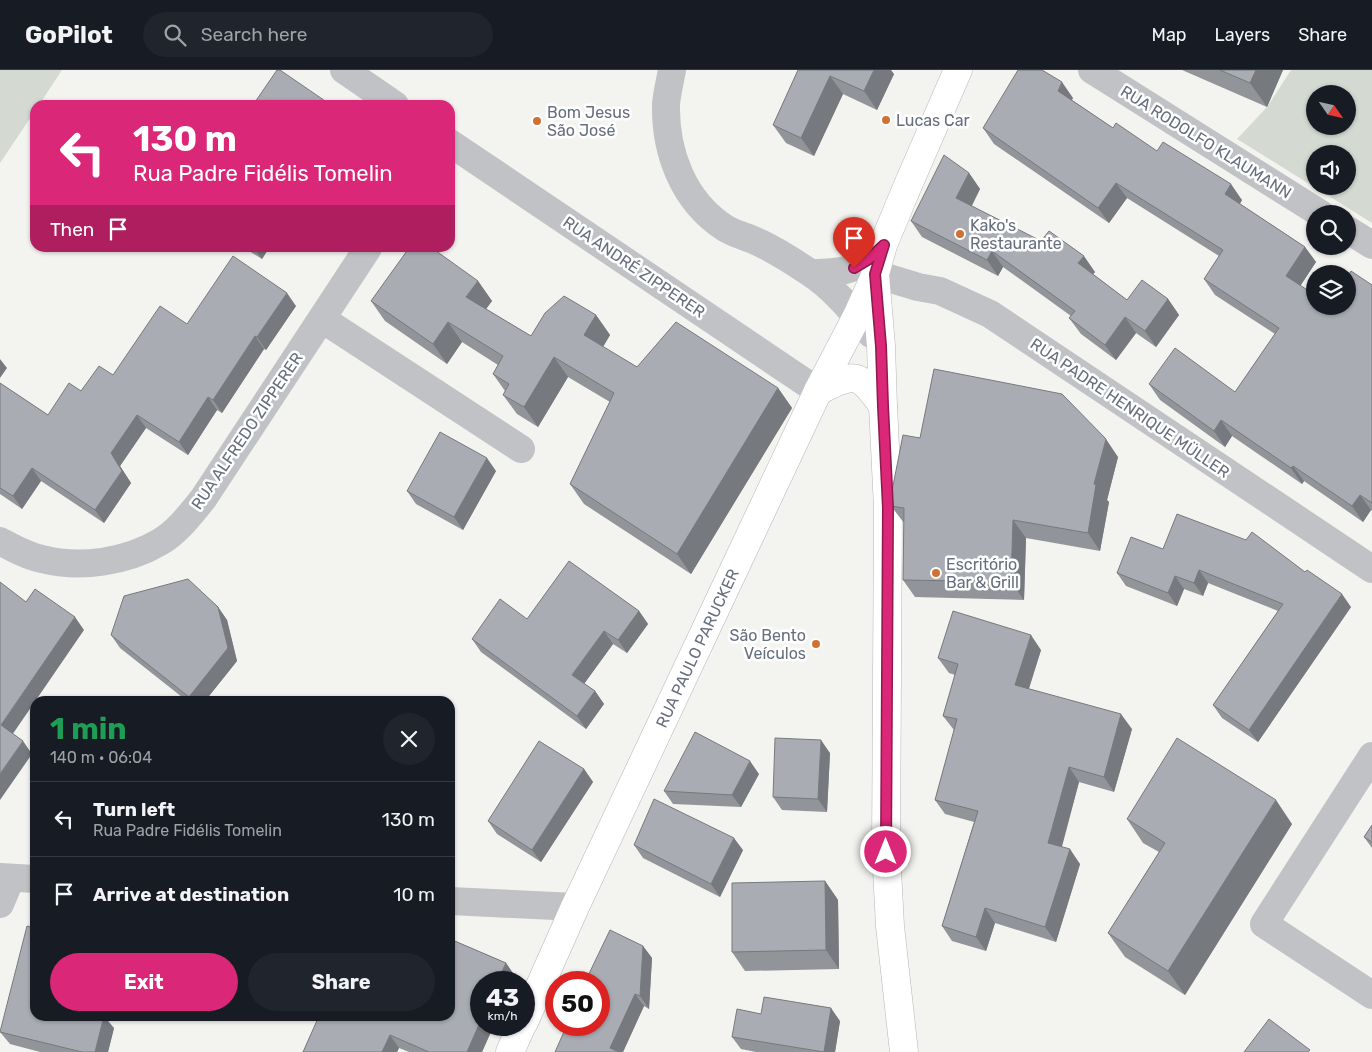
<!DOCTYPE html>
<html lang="en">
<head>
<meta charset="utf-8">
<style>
  :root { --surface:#171b24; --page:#20242c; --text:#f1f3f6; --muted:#9ea1a6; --line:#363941; --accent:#db2777 }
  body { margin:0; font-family:Rubik,sans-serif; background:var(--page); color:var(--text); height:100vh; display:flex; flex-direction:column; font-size:19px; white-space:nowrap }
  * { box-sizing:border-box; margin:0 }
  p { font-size:16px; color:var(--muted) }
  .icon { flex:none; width:28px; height:28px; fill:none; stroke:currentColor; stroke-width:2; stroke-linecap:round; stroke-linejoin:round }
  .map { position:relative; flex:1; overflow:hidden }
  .panel { position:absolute; left:30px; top:626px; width:425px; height:325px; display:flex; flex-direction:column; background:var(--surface); border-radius:15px; box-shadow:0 1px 4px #0004 }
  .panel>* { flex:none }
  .top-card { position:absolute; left:30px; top:30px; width:425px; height:152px; border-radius:15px; box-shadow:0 1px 4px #0004; background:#db2777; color:#fff; overflow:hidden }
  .needle { width:32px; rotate:124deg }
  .fabs { position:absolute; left:1306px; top:15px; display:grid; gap:10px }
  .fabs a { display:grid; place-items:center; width:50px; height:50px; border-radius:50%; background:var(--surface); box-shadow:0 1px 4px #0004; font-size:25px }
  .speed { position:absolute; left:470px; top:901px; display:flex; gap:10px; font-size:25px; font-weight:700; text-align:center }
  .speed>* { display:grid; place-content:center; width:65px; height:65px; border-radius:50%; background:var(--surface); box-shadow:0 1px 4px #0004; line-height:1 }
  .speed small { font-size:12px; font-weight:400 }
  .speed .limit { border:8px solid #d22; background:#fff; color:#111 }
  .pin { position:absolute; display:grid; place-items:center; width:42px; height:42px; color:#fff; margin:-51px -21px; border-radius:50% 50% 50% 0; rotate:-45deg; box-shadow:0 0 5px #0007 }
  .pin .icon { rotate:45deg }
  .me { position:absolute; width:55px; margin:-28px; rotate:0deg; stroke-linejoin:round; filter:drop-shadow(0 0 4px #0008) }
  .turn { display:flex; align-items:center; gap:18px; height:105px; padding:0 20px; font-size:22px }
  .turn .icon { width:65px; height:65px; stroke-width:2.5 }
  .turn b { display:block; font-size:35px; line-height:42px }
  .then { display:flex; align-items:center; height:48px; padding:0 20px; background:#0003; gap:10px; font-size:19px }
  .round { display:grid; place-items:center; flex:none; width:52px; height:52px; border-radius:26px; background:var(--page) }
  .summary { display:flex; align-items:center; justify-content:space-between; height:85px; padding:0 20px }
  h1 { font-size:30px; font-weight:700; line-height:38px; color:#1e9e55 }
  .action { display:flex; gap:10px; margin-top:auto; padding:10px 20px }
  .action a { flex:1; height:58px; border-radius:30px; background:var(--accent); color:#fff; font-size:20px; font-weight:700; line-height:58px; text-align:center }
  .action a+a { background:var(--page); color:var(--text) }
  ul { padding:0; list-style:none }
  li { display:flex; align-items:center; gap:15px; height:75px; padding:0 20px; border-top:1px solid var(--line) }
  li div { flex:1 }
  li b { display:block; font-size:19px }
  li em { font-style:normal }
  header { display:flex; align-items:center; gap:30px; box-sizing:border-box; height:70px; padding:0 25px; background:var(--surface); border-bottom:1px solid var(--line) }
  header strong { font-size:24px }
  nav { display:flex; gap:28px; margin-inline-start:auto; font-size:18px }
  .search { width:350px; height:45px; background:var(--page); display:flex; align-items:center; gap:12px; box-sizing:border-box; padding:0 18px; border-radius:28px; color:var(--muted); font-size:19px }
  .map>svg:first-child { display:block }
</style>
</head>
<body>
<header>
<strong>GoPilot</strong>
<div class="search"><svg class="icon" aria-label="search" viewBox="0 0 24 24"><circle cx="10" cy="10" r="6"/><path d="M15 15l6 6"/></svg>Search here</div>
<nav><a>Map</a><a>Layers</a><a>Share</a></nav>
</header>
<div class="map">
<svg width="1372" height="982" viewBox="0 0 1372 982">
  <rect width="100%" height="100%" fill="#f3f4f0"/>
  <path fill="#d4dad2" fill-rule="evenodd" d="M 0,0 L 62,0 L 39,35 L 35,35 L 35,41 L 0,93 Z
    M 1291,0 L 1372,0 L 1372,153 L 1237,69 L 1267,37 ZM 1315,24 L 1348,24 L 1348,56 L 1315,56 ZM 1315,84 L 1348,84 L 1348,116 L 1315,116 Z"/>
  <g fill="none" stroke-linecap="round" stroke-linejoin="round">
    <defs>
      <g id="major">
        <path d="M 818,321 C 855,302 859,302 883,336"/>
        <path id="s1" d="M 524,952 L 575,837 L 818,321 L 857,246 L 875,206"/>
        <path d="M 510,982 L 522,955"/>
        <path d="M 904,982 L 890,856 L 886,781 L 888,438 L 883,336 L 881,276 L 875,204 L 883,175 L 908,115 L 958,0"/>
      </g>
    </defs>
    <use href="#major" stroke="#b3b5b9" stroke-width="29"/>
    <path stroke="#c0c2c5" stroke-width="28" d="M 344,0 L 395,35
      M 672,0 C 670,11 667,23 666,34 C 665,82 683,131 725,158 C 736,165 749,167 760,173 C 777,181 794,192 809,202 C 834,218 853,242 871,264
      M 1092,0 L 1321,144
      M 450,73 L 818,321
      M 1348,160 L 1372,175
      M 811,203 C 846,203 858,200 883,175
      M 875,204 L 918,217 L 940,221 L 990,244 L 1372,499
      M 322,249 L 521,379
      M 0,471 C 13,478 27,486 42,489 C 80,499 126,492 160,472 C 177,462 191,444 203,429 L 368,178
      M 1372,686 L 1264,854 L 1372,925
      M 0,807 L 35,809
      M 450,831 L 575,837
      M 0,834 L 11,808"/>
    <use href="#major" stroke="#fff" stroke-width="28"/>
  </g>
  <path fill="#91959a" d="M 798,0 L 894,4 L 877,40 L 843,24 L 814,86 L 786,73 L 773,55 Z
    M 1182,0 L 1283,0 L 1267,37 Z
    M 1073,28 L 1072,30 L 1113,58 L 1157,81 L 1242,130 L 1240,134 L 1305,177 L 1316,192 L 1300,216 L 1315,236 L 1348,236 L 1372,215 L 1372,441 L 1371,440 L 1363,452 L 1304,411 L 1302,414 L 1232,366 L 1225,377 L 1160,330 L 1149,314 L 1235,322 L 1275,264 L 1215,225 L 1204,209 L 1219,186 L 1127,128 L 1109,153 L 994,74 L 983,58 Z
    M 969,103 L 980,119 L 972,136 L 1095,202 L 1093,204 L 1127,230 L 1168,229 L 1179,245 L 1156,277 L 1136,263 L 1116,290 L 1081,264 L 1069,248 L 1071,246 L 1003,197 L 998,206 L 922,167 L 911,151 Z
    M 244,178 L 269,178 L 262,189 Z
    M 478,211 L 492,231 L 486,239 L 531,266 L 596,245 L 610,265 L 603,277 L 637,297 L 778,318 L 792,338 L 691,504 L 584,434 L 570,414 L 610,332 L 568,307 L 538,357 L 517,344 L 503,325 L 505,321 L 493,304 L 498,295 L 462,272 L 447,294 L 385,251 L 371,231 Z
    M 296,236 L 266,280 L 264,279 L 222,343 L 217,340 L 188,385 L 146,358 L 120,396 L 131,413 L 104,453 L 41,411 L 22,439 L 0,424 L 0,313 L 48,345 L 81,321 L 113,305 L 187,254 Z
    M 920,368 L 1118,387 L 1107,430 L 1109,432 L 1100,481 L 1026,468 L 1024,530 L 915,527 L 903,510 L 904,453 L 891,436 Z
    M 496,401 L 463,460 L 416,434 L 407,421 Z
    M 1163,479 L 1351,537 L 1258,672 L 1222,648 L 1213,635 L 1278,541 L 1208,513 L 1203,526 L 1184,519 L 1177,536 L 1126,516 L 1117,503 Z
    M 218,537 L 227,550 L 237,591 L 205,631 L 187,631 L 120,578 L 111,565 Z
    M 639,541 L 648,554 L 627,583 L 613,574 L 584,614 L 595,621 L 604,634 L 586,659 L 481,582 L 472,569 L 527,549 Z
    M 1041,580 L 1029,619 L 1132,659 L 1114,722 L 1079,712 L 1061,777 L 1080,794 L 1056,872 L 995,853 L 986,881 L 952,871 L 942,856 L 974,752 L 945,744 L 935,730 L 954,660 L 943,646 L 955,605 L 949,603 L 938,588 Z
    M 830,683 L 827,742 L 782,740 L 773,727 Z
    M 584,699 L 593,712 L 541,792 L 497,764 L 488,751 Z
    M 759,704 L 741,737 L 673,734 L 664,721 Z
    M 1127,749 L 1292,754 L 1185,925 L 1125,887 L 1108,863 L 1159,782 L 1143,773 Z
    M 1372,755 L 1372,778 L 1364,767 Z
    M 634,775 L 743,780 L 720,827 L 643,788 Z
    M 825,811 L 838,830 L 839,899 L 745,901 L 732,882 Z
    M 450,869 L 506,893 L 515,906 L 512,912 L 481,912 L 481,955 L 494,955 L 482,982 L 409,982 L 399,978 L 397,982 L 303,982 L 319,946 L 450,946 Z
    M 643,876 L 652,888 L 649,939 L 644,936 L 623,982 L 555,982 Z
    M 761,944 L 840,951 L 835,982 L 756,982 L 741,979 L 732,967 Z
    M 35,946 L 114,958 L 108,982 L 40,982 L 10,974 L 0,962 Z"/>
  <path fill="#76797d" d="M 874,0 L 891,0 L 894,4 L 877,40 L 864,21 Z
    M 1256,0 L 1283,0 L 1267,37 L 1250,13 Z
    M 830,6 L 843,24 L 814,86 L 801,68 Z
    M 1062,12 L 1073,28 L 1068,36 L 1058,21 Z
    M 969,103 L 980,119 L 967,144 L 956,128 Z
    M 1116,113 L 1127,128 L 1109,153 L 1098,138 Z
    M 1231,114 L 1242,130 L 1236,140 L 1225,124 Z
    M 1305,177 L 1316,192 L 1297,221 L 1286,206 Z
    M 254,178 L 269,178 L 262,189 Z
    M 992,181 L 1003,197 L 998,206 L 987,190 Z
    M 1084,186 L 1095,202 L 1089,209 L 1078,193 Z
    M 478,211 L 492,231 L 480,247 L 466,227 Z
    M 287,223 L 296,236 L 266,280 L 257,267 Z
    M 1168,229 L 1179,245 L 1156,277 L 1145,261 Z
    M 596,245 L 610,265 L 598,285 L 584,265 Z
    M 1125,247 L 1136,263 L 1116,290 L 1105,275 Z
    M 448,252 L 462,272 L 447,294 L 433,274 Z
    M 255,266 L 264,279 L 222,343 L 213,330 Z
    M 554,287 L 568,307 L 538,357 L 524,337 Z
    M 0,289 L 7,298 L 0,308 Z
    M 778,318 L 792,338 L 691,504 L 677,484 Z
    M 208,327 L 217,340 L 188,385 L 179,372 Z
    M 137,345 L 146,358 L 120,396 L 131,413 L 104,453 L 95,440 L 111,383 Z
    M 1221,350 L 1232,366 L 1225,377 L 1214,361 Z
    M 1106,369 L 1118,387 L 1107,430 L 1109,432 L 1100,481 L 1088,463 L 1094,414 Z
    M 487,388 L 496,401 L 463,460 L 454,447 Z
    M 1293,396 L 1304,411 L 1302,414 L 1291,398 Z
    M 32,398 L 41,411 L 22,439 L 13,426 Z
    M 1360,425 L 1371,440 L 1363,452 L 1352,436 Z
    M 1013,450 L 1026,468 L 1024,530 L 1011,512 Z
    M 1199,500 L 1208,513 L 1203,526 L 1194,513 Z
    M 1175,506 L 1184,519 L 1177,536 L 1168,523 Z
    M 1342,524 L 1351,537 L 1258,672 L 1249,660 Z
    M 218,537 L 227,550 L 237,591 L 205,631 L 192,631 L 189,627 Z
    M 639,541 L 648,554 L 627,583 L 618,570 Z
    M 75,547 L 84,560 L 10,668 L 1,655 Z
    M 604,561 L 613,574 L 581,618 L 572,605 Z
    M 1031,565 L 1041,580 L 1025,630 L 1015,615 Z
    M 595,621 L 604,634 L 586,659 L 577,646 Z
    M 1121,644 L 1132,659 L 1114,722 L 1104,707 Z
    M 821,670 L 830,683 L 827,742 L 818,729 Z
    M 23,671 L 32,684 L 0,730 L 0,704 Z
    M 750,691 L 759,704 L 741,737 L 732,725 Z
    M 1069,697 L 1079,712 L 1059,788 L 1048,773 Z
    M 584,699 L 593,712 L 541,792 L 532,780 Z
    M 1276,730 L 1292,754 L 1185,925 L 1168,901 Z
    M 734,768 L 743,780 L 720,827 L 711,814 Z
    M 1070,779 L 1080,794 L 1056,872 L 1045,857 Z
    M 825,811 L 838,830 L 839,899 L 826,880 Z
    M 985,838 L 995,853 L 986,881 L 976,867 Z
    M 643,876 L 652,888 L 649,939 L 640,926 Z
    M 506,893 L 515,906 L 512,912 L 497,912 Z
    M 635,924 L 644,936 L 623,982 L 612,982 L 610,978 Z
    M 831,938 L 840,951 L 835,982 L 824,982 Z
    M 104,946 L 114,958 L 108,982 L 95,982 Z
    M 481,950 L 481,955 L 494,955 L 482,982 L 467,982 Z
    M 390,965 L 399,978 L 397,982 L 382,982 Z"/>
  <path fill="#a9adb3" stroke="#76797d" d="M 277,0 L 280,0 L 331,35 L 253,35 Z
    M 798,0 L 874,0 L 864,21 L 830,6 L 801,68 L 773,55 Z
    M 1018,0 L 1042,0 L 1062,12 L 1058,21 L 1113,58 L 1116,53 L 1157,81 L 1163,72 L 1231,114 L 1225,124 L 1305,177 L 1286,206 L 1315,225 L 1315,236 L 1348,236 L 1348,207 L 1351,201 L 1372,215 L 1372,433 L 1360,425 L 1352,436 L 1293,396 L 1291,398 L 1221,350 L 1214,361 L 1149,314 L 1175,278 L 1235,322 L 1279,258 L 1204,209 L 1223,180 L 1116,113 L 1098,138 L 983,58 Z
    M 1220,0 L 1256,0 L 1250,13 Z
    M 944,85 L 969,103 L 956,128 L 1041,171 L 1049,161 L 1084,186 L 1078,193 L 1127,230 L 1142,210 L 1168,229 L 1145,261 L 1125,247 L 1105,275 L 1069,248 L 1075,241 L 992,181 L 987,190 L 911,151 Z
    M 409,178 L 432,178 L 478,211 L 466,227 L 531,266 L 545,243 L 564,226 L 596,245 L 584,265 L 637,297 L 676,252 L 778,318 L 677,484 L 570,414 L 614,323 L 554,287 L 524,337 L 503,325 L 509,314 L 493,304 L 503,286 L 448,252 L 433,274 L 371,231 Z
    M 233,186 L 287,223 L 257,267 L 255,266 L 213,330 L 208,327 L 179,372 L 137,345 L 111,383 L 122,401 L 95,440 L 32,398 L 13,426 L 0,418 L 0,313 L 48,345 L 69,313 L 81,321 L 99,296 L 113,305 L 160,236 L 187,254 Z
    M 934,299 L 1062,324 L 1106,369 L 1094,414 L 1096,415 L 1088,463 L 1013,450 L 1011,512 L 903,510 L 904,438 L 891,436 L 891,426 L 903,365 L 920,368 Z
    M 440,362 L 487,388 L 454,447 L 407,421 Z
    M 1177,444 L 1246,470 L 1252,462 L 1305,502 L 1307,500 L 1342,524 L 1249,660 L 1213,635 L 1283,534 L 1199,500 L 1194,513 L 1175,506 L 1168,523 L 1117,503 L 1131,467 L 1163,479 Z
    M 569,491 L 639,541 L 618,570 L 604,561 L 572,605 L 595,621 L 577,646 L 472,569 L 500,529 L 527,549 Z
    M 188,509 L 218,537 L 228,578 L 189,627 L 111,565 L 124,526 Z
    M 0,512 L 26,532 L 35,519 L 75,547 L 1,655 L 23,671 L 0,704 Z
    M 953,541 L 1031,565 L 1015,615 L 1121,644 L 1104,707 L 1069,697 L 1048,773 L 1070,779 L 1045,857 L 985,838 L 976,867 L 942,856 L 978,741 L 935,730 L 957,649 L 943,646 L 958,594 L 938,588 Z
    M 695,662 L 750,691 L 732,725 L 664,721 Z
    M 775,668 L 821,670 L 818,729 L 773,727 Z
    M 1177,668 L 1276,730 L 1168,901 L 1108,863 L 1165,773 L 1127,749 Z
    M 539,671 L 584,699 L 532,780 L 488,751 Z
    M 654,729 L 734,768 L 711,814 L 634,775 Z
    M 1372,755 L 1372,772 L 1364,767 Z
    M 825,811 L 826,880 L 732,882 L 732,813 Z
    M 27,856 L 35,858 L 35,946 L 104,946 L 95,982 L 82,982 L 0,962 Z
    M 610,860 L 643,876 L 640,926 L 635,924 L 610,978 L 619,982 L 555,982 L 567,955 L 599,955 L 599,912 L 585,912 Z
    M 450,869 L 506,893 L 497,912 L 481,912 L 481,950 L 467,982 L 429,982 L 390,965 L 382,982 L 303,982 L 319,946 L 450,946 Z
    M 764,927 L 831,938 L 824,982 L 732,967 L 737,939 L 761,944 Z
    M 1269,949 L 1310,980 L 1308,982 L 1244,982 Z"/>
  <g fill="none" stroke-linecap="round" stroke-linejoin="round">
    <defs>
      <path id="route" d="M 854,198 L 869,189 L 884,175 L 875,204 L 881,276 L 883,336 L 888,438 L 886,782"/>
    </defs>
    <use href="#route" stroke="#8e194d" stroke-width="12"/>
    <use href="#route" stroke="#db2777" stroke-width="9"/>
  </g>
  <g fill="#d07134" stroke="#fff" stroke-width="2">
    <circle cx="886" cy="50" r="5"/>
    <circle cx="537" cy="51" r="5"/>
    <circle cx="960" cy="164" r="5"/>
    <circle cx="936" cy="503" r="5"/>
    <circle cx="816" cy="574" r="5"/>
  </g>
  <g text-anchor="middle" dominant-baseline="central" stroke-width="5" stroke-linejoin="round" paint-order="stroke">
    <g font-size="16" fill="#666f7e" stroke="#fff" text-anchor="start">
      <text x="547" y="42">Bom Jesus<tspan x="547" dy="18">São José</tspan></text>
      <text x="896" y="50">Lucas Car</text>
      <text x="970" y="155">Kako's<tspan x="970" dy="18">Restaurante</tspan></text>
      <text x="946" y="494">Escritório<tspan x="946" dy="18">Bar &amp; Grill</tspan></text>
      <text x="806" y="565" text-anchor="end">São Bento<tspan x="806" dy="18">Veículos</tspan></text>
    </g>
    <g font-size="16" fill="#666f7e" stroke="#fff">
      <text transform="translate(1206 72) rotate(32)">RUA RODOLFO KLAUMANN</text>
      <text transform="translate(634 197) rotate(34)">RUA ANDRÉ ZIPPERER</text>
      <text transform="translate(1130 338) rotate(34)">RUA PADRE HENRIQUE MÜLLER</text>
      <text transform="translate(247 361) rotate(-56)">RUA ALFREDO ZIPPERER</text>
      <text stroke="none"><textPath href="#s1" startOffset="412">RUA PAULO PARUCKER</textPath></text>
    </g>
  </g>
</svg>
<div class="fabs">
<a><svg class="needle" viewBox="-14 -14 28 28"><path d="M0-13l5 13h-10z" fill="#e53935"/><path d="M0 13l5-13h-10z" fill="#9ea1a6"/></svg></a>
<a><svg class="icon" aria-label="sound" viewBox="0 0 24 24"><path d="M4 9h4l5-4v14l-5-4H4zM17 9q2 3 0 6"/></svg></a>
<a><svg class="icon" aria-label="search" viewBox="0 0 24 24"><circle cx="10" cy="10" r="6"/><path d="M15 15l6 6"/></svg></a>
<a><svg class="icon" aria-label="layers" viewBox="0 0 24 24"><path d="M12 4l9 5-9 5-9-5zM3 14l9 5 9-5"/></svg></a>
</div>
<div class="speed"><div>43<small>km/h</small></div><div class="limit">50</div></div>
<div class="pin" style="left:854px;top:198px;background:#d93025"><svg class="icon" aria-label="arrive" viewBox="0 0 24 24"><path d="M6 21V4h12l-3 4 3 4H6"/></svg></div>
<svg class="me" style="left:886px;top:782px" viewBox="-20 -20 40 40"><circle r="17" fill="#db2777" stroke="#fff" stroke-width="3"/><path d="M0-11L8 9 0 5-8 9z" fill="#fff"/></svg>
<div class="top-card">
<div class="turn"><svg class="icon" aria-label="left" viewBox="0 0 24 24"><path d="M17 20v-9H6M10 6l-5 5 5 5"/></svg><div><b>130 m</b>Rua Padre Fidélis Tomelin</div></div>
<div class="then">Then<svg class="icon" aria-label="arrive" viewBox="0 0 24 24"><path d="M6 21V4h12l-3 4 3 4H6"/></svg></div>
</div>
<section class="panel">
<div class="summary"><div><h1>1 min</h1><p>140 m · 06:04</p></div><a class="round"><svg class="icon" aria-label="close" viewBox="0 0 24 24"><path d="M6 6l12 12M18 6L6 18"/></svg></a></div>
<ul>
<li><svg class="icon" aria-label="left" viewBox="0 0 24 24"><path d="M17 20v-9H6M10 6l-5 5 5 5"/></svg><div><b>Turn left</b><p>Rua Padre Fidélis Tomelin</p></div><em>130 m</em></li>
<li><svg class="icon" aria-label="arrive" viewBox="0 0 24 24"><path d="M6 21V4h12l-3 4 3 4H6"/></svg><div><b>Arrive at destination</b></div><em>10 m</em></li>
</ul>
<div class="action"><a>Exit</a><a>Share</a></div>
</section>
</div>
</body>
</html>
